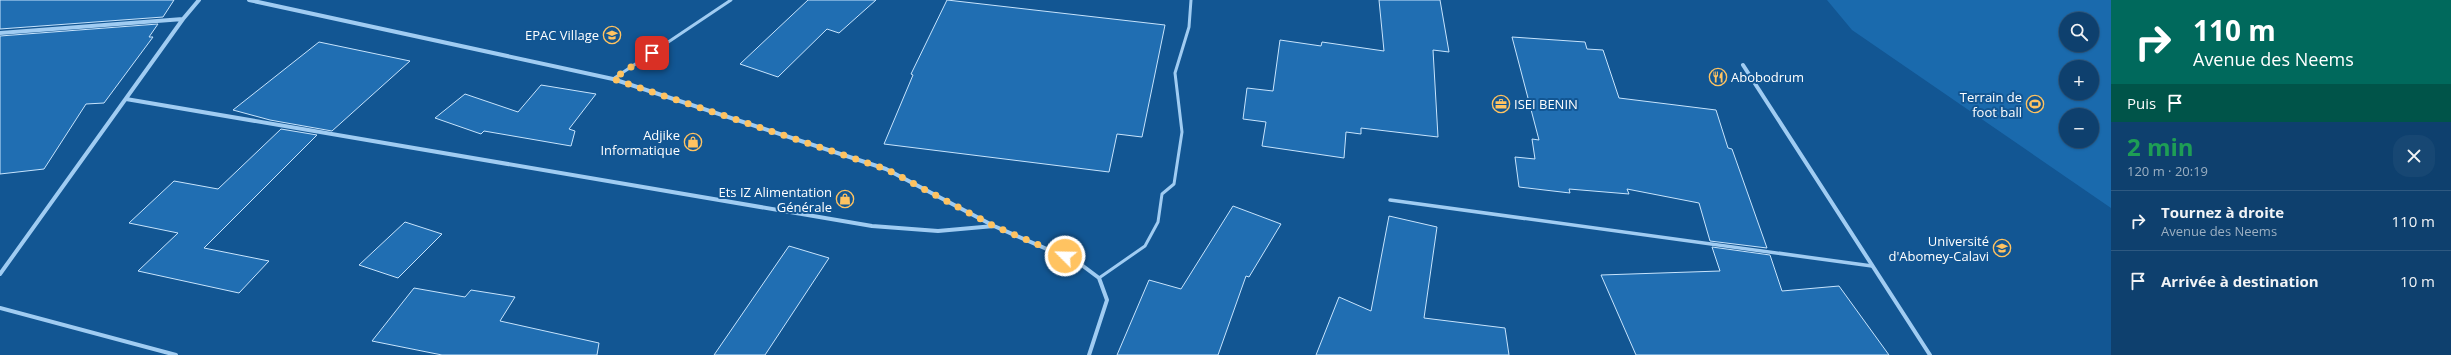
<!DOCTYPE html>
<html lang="fr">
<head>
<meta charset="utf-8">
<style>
  :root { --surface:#0e406e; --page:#174773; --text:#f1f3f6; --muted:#9bafc2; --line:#2e5981 }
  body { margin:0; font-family:"Open Sans",sans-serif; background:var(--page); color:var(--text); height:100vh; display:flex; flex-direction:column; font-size:15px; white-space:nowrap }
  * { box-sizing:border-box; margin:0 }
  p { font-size:13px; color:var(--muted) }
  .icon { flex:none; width:22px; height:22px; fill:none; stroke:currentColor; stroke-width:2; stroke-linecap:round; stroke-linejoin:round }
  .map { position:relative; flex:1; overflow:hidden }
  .sheet { display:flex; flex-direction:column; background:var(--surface); width:340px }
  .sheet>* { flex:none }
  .guide { background:#00695c; color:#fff; overflow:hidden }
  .controls { position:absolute; left:2059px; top:12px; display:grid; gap:8px }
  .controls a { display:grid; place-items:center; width:40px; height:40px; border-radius:50%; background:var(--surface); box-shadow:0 1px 3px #0004,0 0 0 1px var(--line); font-size:20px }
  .pin { position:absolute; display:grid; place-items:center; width:34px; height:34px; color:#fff; margin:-17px; border-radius:8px; box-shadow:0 2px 6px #0006 }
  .me { position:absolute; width:44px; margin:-22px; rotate:293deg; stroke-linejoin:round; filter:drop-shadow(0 0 3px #0008) }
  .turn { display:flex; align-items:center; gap:14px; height:84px; padding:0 16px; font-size:18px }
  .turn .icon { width:52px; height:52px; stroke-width:2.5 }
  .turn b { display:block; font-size:28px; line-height:34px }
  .then { display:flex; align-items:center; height:38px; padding:0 16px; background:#0003; gap:8px; font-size:15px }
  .round { display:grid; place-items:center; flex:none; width:42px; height:42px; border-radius:16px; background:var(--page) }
  .headline { display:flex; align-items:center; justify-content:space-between; height:68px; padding:0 16px }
  h1 { font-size:24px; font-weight:700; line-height:30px; color:#1e9e55 }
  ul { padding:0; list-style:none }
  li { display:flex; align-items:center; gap:12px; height:60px; padding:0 16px; border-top:1px solid var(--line) }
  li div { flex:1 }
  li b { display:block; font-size:15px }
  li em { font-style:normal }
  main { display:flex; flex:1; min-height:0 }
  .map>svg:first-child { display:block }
</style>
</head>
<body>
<main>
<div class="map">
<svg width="2111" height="355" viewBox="0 0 2111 355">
  <rect width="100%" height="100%" fill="#125693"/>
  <path fill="#1a6aad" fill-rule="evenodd" d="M 1827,0 L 2111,0 L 2111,208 L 1852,30 ZM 2066,19 L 2092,19 L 2092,45 L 2066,45 ZM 2066,67 L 2092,67 L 2092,93 L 2066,93 ZM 2066,115 L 2092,115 L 2092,141 L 2066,141 Z"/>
  <path fill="#206eb2" stroke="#c7e4fd" d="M 0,0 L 174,0 L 163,17 L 0,29 Z
    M 808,0 L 876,0 L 839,33 L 827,29 L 778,77 L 740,64 Z
    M 947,0 L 1165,25 L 1142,137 L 1117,134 L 1109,172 L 884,144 L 913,75 L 911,74 Z
    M 1379,0 L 1440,0 L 1449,52 L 1433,50 L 1438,137 L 1361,128 L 1361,134 L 1346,132 L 1344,158 L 1262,146 L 1266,122 L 1243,119 L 1247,88 L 1273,91 L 1280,40 L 1321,46 L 1322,42 L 1384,51 Z
    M 158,24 L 149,37 L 153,37 L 104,103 L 86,104 L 44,169 L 0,174 L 0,36 Z
    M 1512,37 L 1585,42 L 1587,49 L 1603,50 L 1619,98 L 1716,110 L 1728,148 L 1732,149 L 1767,248 L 1710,241 L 1699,203 L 1627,189 L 1629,194 L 1569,189 L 1570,193 L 1519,187 L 1515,157 L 1535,159 L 1532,139 L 1539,140 Z
    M 319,42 L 410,61 L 332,131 L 270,120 L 233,110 Z
    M 541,85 L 596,94 L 569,129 L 575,131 L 571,146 L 484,131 L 481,134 L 435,118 L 465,94 L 518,112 Z
    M 281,129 L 317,135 L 204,248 L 269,261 L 239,293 L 138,271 L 178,233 L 129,223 L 174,181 L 218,189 Z
    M 1233,206 L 1281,224 L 1249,277 L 1246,276 L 1218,355 L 1117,355 L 1149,280 L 1181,289 Z
    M 1389,216 L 1437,227 L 1424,318 L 1505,328 L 1509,355 L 1316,355 L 1339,297 L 1371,311 Z
    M 405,222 L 442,234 L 398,278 L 359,265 Z
    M 789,246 L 829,258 L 765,355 L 714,355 Z
    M 1712,247 L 1770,255 L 1782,291 L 1839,286 L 1889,355 L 1636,355 L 1601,275 L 1720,271 Z
    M 414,288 L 465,297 L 471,290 L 515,297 L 500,321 L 599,343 L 597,355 L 442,355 L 372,341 Z"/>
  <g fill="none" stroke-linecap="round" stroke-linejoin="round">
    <path stroke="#a0ccf2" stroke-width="3" d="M 613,79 L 731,0
      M 1099,278 L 1145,246 L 1158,222 L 1162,194 L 1174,184 L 1182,132 L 1175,73 L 1189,27 L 1191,0"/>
    <path stroke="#a0ccf2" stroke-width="3.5" d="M 1390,200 L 1872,266"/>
    <path stroke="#a0ccf2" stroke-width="4" d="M 249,0 L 613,79 L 886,169 L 994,226 L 1079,263 L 1099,278 L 1107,300 L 1089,355
      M 0,33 L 183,19
      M 1743,65 L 1930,355
      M 126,99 L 872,226 L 938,231 L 994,226
      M 0,274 L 183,19 L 199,0
      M 0,308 L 176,355"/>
  </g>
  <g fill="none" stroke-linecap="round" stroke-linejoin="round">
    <path stroke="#ffc361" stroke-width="7" stroke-dasharray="0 12.6" d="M 652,53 L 613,79 L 886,169 L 994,226 L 1065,256"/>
  </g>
  <defs>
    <symbol id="university-ring" viewBox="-11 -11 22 22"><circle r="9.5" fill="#125693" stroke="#ffc361" stroke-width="1.5"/><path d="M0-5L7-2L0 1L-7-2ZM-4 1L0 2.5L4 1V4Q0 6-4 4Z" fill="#ffc361"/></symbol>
    <symbol id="restaurant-ring" viewBox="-11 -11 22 22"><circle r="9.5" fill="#125693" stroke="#ffc361" stroke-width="1.5"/><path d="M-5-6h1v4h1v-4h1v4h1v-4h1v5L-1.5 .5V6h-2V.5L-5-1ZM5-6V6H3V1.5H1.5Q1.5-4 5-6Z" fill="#ffc361"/></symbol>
    <symbol id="office-ring" viewBox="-11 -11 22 22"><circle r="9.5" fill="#125693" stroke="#ffc361" stroke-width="1.5"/><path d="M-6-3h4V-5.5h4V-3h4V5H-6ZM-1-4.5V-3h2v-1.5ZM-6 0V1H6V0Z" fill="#ffc361"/></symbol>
    <symbol id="stadium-ring" viewBox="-11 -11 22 22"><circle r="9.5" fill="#125693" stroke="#ffc361" stroke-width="1.5"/><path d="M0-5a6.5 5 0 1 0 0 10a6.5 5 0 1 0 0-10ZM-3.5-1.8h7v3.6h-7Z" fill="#ffc361"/></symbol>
    <symbol id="shop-ring" viewBox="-11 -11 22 22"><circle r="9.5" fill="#125693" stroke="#ffc361" stroke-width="1.5"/><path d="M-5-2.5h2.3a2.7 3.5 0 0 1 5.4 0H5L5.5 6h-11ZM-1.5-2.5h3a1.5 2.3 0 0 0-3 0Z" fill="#ffc361"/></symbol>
  </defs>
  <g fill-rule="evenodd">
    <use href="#university-ring" x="602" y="25" width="20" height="20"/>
    <use href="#restaurant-ring" x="1708" y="67" width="20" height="20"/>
    <use href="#office-ring" x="1491" y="94" width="20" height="20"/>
    <use href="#stadium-ring" x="2025" y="94" width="20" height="20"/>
    <use href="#shop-ring" x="683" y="132" width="20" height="20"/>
    <use href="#shop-ring" x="835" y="189" width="20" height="20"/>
    <use href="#university-ring" x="1992" y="238" width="20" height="20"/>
  </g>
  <g text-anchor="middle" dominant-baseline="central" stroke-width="4" stroke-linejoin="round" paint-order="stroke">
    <g font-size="13" fill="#fff" stroke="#125693" text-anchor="end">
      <text x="599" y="35">EPAC Village</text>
      <text x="1731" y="77" text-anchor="start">Abobodrum</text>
      <text x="2022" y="97">Terrain de<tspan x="2022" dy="15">foot ball</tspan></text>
      <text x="1514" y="104" text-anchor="start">ISEI BENIN</text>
      <text x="680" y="135">Adjike<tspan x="680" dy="15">Informatique</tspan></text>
      <text x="832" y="192">Ets IZ Alimentation<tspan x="832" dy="15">Générale</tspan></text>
      <text x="1989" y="241">Université<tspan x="1989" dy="15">d'Abomey-Calavi</tspan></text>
    </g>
  </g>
</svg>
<div class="controls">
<a><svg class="icon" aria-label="search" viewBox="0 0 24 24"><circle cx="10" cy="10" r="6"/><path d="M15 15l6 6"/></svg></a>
<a>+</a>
<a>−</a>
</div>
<div class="pin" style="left:652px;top:53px;background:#d93025"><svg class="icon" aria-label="arrive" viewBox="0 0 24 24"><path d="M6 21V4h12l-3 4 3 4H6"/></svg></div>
<svg class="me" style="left:1065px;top:256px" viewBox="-20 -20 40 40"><circle r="17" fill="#ffc361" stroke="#fff" stroke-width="3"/><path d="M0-11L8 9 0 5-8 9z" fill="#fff"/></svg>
</div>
<section class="sheet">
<div class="guide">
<div class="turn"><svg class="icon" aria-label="right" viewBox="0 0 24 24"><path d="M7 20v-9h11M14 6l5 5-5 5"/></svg><div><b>110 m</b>Avenue des Neems</div></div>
<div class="then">Puis<svg class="icon" aria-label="arrive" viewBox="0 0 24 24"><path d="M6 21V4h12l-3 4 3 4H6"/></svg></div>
</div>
<div class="headline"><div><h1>2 min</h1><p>120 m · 20:19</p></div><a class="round"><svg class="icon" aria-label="close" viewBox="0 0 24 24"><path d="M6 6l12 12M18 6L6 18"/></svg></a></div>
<ul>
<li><svg class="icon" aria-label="right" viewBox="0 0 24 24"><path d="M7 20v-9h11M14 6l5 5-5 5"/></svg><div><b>Tournez à droite</b><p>Avenue des Neems</p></div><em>110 m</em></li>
<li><svg class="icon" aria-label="arrive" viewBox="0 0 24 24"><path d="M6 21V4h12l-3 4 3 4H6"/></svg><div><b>Arrivée à destination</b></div><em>10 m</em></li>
</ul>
</section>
</main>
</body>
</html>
